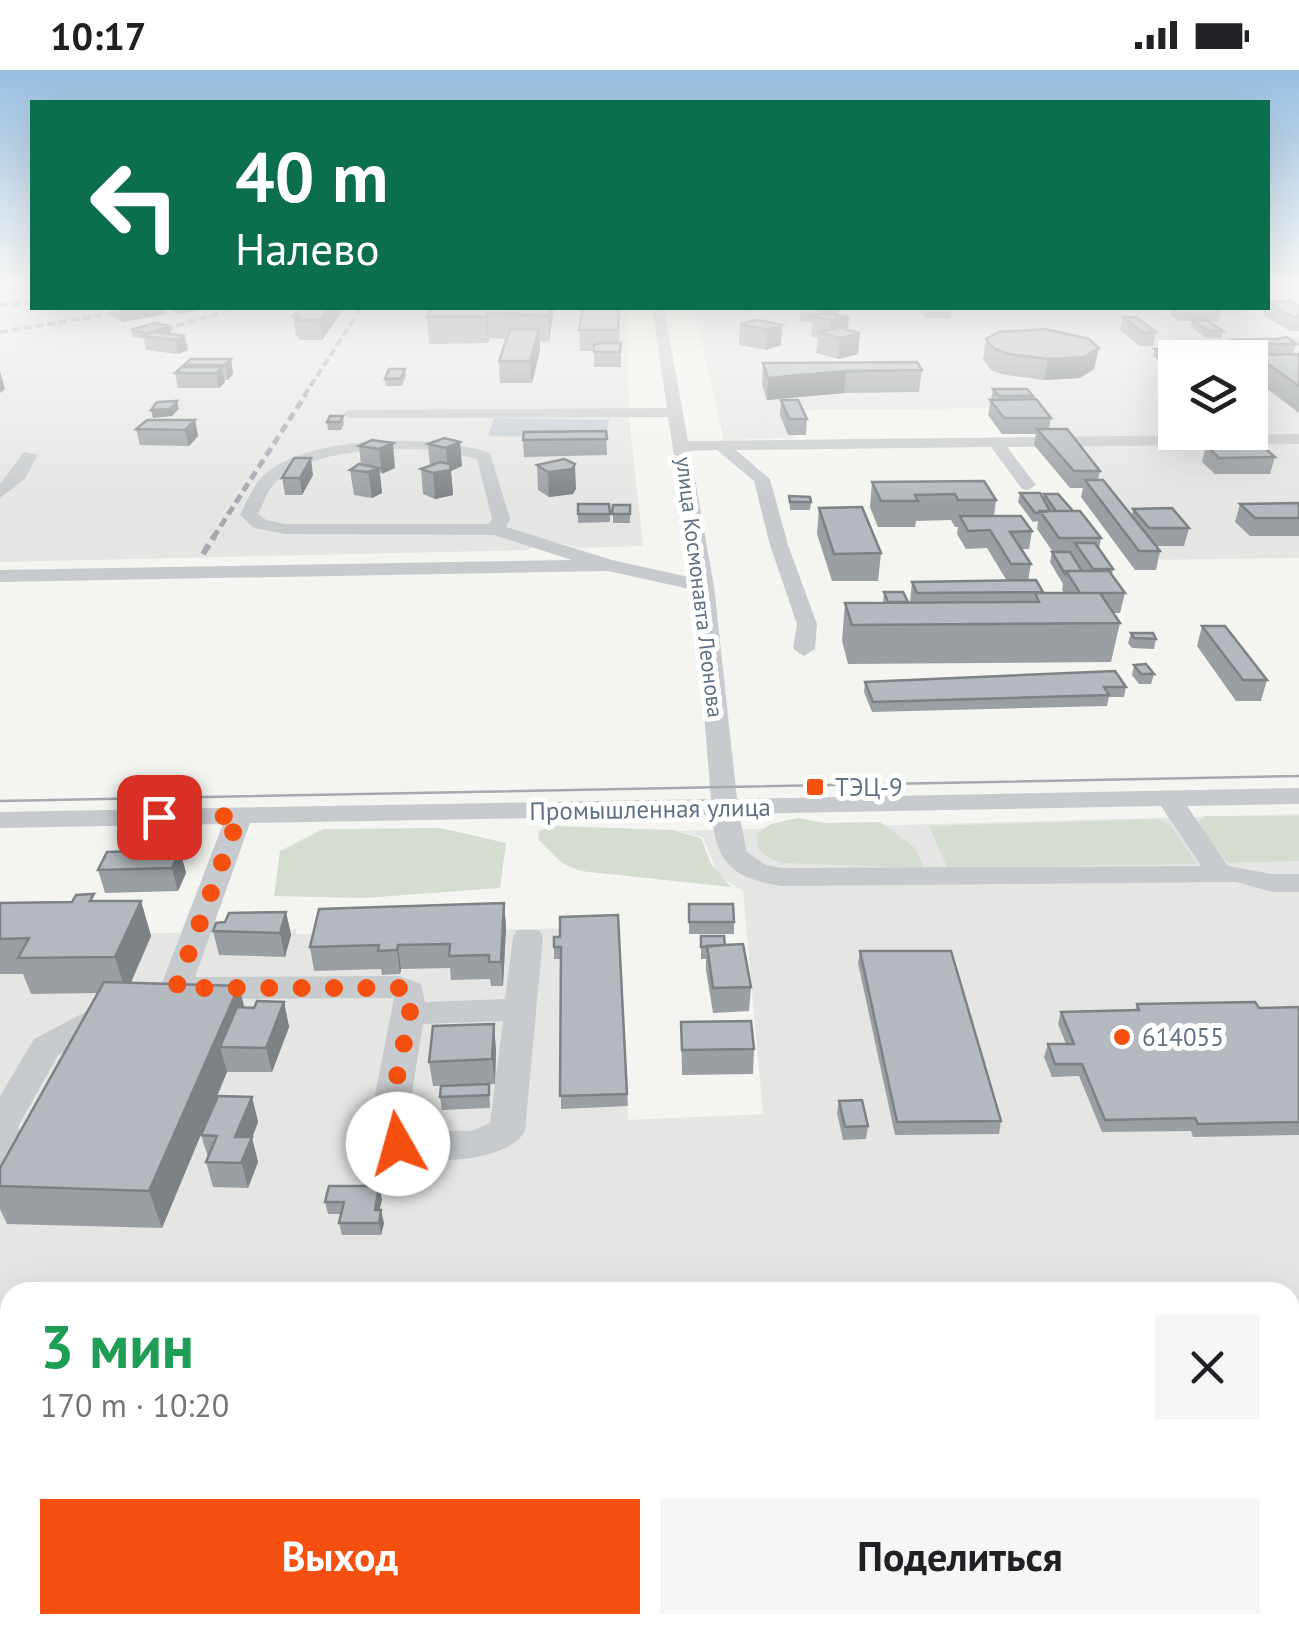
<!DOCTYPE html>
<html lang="ru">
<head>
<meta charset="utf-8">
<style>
  :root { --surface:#fff; --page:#f6f6f6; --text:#202124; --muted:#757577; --accent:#f5500f }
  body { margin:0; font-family:"PT Sans",sans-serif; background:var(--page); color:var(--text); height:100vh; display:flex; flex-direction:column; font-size:38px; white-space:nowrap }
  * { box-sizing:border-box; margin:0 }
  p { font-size:32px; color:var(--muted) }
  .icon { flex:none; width:55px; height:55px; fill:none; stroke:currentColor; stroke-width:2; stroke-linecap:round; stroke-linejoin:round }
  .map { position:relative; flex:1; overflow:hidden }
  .sheet { position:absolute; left:0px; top:1212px; width:1300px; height:352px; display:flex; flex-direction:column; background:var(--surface); border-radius:30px 30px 0 0; box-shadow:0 10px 40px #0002 }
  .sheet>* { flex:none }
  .guide { position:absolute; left:30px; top:30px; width:1240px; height:210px; border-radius:0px; box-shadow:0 10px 40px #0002; background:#0b6e4f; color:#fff; overflow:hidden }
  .controls { position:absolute; left:1158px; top:270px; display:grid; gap:20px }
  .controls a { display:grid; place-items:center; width:110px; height:110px; border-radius:0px; background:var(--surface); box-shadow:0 10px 40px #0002; font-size:50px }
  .pin { position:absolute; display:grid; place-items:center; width:85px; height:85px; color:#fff; margin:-42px; border-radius:20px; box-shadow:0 5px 15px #0006 }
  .me { position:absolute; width:110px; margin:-55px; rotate:353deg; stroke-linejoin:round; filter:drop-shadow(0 0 8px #0008) }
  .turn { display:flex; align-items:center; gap:35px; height:210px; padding:0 40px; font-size:45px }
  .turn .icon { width:130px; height:130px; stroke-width:2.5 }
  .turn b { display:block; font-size:70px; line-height:85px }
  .round { display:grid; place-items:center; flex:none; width:105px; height:105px; border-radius:0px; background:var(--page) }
  .head { display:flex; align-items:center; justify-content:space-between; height:170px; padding:0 40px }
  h1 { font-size:60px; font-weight:800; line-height:75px; color:#1e9e55 }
  .primary-button { display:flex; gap:20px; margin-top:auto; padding:20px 40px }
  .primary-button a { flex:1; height:115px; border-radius:0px; background:var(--accent); color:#fff; font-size:40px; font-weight:800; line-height:115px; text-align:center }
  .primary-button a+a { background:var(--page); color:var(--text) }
  .status { display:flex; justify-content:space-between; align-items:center; height:70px; padding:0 50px; background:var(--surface); direction:ltr }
  .status svg { height:28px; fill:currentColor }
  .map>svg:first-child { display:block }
</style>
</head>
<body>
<div class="status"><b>10:17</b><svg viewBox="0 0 49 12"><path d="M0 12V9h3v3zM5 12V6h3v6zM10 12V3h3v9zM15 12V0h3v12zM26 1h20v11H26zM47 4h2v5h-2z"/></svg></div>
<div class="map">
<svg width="1299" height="1564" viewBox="0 0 1299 1564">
  <rect width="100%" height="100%" fill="#f4f5f0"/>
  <path fill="#e5e6e3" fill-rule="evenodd" d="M 0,214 L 32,214 L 32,238 L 627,238 L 629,347 L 643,476 L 581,478 L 545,470 L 527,480 L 0,492 Z
    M 1268,214 L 1299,214 L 1299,488 L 1150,490 L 1028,338 L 788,340 L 796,368 L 724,370 L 694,238 L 1268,238 ZM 1175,288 L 1250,288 L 1250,362 L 1175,362 Z
    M 1299,744 L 1299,1564 L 0,1564 L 0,868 L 296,859 L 296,864 L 619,857 L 628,1050 L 763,1044 L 743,821 L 718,805 L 703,767 L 678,761 ZM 10,1222 L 1290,1222 L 1290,1555 L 10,1555 Z"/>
  <path fill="#d4ddd0" d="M 1205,746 L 1299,746 L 1299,791 L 1228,793 L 1196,754 Z
    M 798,748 L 825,753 L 880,752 L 915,778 L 924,798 L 784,793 L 773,790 L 758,779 L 756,764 L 771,754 Z
    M 1157,749 L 1170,754 L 1197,794 L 947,797 L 929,756 Z
    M 555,756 L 672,760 L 701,768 L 711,794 L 731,817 L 580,801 L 562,793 L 538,769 L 539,761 Z
    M 440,758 L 506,773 L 500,818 L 364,828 L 274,826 L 280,781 L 323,759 Z"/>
  <path fill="#c4cdd3" d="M 494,348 L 609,350 L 605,368 L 488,366 Z"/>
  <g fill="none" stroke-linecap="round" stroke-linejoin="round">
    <path fill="#c8cbce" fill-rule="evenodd" d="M 652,238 L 664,238 L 688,371 L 1299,364 L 1299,374 L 1007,377 L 1036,415 L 1028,420 L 1022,419 L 991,377 L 736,380 L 770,409 L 788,475 L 817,554 L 815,579 L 804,586 L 793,579 L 797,554 L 770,475 L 754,411 L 717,380 L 690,381 L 714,516 L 737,729 L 1299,718 L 1299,734 L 1187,736 L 1228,796 L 1272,804 L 1299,804 L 1299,822 L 1272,822 L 1236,812 L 782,816 C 733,808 716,794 712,745 L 250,753 L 195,907 L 399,906 L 421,914 L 425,932 L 505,929 L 513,867 L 517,860 L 539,860 L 543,867 L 525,1061 C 506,1096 409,1096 377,1080 L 369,1055 L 394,928 L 176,929 L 165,925 L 160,918 L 223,754 L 0,758 L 0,742 L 711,729 L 694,520 L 608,501 L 0,512 L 0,500 L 572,490 L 494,465 L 285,464 L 254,458 L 240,445 C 247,432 253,415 264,405 C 309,364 435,364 490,383 L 510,449 L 506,457 L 612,490 L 693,508 L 668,347 L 349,348 L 342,344 L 349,340 L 667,338 ZM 438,380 L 477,389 L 492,449 L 489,454 L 285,454 L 266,450 L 258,444 C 264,432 268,418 278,410 C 320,377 389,378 438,380 ZM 1161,736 L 1201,796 L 782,798 L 766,795 L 747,782 L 739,744 ZM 503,951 L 490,1053 L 471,1061 L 406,1060 L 423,954 Z
      M 1299,268 L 1299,276 L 1176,278 L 1170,274 L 1176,270 Z
      M 24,382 L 38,385 L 25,409 L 0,428 L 0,414 Z
      M 110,929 L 121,932 L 126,940 L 121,948 L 58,985 L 18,1057 L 32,1082 L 13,1123 L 0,1128 L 0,1026 L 34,969 Z
      M 1290,1367 L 1299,1367 L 1299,1411 L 1290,1411 Z
      M 0,1409 L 10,1409 L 10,1455 L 0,1455 Z"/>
    <path stroke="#a5aab0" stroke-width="2.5" d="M 0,731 L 1299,706"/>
    <path stroke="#a5aab0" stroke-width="4" stroke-dasharray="8 4" stroke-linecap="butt" d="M 0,235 L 32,233
      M 0,262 L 145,238
      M 142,266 L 237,238
      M 304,326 L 361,238"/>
    <path stroke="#a5aab0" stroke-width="5" stroke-dasharray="9 5" stroke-linecap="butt" d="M 213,468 L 306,324"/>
    <path stroke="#a5aab0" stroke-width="6" stroke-dasharray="11 6" stroke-linecap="butt" d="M 203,484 L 215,465"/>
  </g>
  <path fill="#9a9fa3" d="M 1268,232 L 1299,236 L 1299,261 L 1290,261 L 1263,245 L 1265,238 L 1268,238 Z
    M 109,238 L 165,238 L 167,244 L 122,252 L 111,246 Z
    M 167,238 L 210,238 L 179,244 Z
    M 554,238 L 549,272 L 540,271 L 540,280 L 532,313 L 500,313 L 499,291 L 506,269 L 489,268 L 488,273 L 429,274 L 427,247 Z
    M 731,238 L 765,238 L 748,241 Z
    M 801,238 L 839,238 L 838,246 L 848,260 L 858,284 L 838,289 L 816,283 L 818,268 L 811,266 L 812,253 L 800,251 Z
    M 917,238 L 952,238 L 951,248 L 925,248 Z
    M 1172,238 L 1221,238 L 1222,239 L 1219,252 L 1209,251 L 1223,261 L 1222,268 L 1207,268 L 1191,257 L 1192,251 L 1179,251 L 1170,245 Z
    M 344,239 L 322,270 L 299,270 L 298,266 L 296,266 L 293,246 Z
    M 1123,247 L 1156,262 L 1153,276 L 1140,276 L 1120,260 Z
    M 620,254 L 619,273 L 621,287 L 621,297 L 594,297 L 594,281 L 580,281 L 579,260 Z
    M 740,254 L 782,255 L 781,275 L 766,280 L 739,275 Z
    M 170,256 L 171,263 L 168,264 L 188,280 L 178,284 L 146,280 L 144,269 L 133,267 L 131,260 Z
    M 986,269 L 1099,278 L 1094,299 L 1080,308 L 1044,310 L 1006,305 L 992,301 L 983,290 Z
    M 1233,270 L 1296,274 L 1293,284 L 1299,284 L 1299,343 L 1250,306 L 1252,295 L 1250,295 L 1250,288 L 1228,288 Z
    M 1155,279 L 1175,283 L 1220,288 L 1175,288 L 1175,309 L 1170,304 L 1172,292 L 1161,292 L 1153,286 Z
    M 231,289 L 233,304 L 228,310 L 224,310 L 225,312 L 219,318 L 178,318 L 175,303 L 185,297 L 184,295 Z
    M 763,293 L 922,300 L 919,322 L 844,323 L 767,330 L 762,315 Z
    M 405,299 L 406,306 L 402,316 L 386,316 L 385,309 Z
    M 993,319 L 1033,326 L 1033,329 L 1051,348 L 1049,359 L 1100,401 L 1098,410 L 1132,445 L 1133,439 L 1189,458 L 1184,476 L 1156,476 L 1160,481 L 1156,500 L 1135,500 L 1081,427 L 1083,418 L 1070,418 L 1034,375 L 1036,364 L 1002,364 L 988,345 Z
    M 781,330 L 807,349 L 806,365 L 788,365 L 780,345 Z
    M 1175,334 L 1175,349 L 1162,344 L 1163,336 Z
    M 343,346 L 344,354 L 341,360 L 328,360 L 327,352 Z
    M 195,350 L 198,366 L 189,376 L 140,375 L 136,359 Z
    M 606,361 L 607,385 L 524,387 L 523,370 Z
    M 444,368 L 462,396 L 451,401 L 453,425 L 435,429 L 423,424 L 421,399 L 430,396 L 428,374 Z
    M 372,370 L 395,398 L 380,403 L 382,423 L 372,428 L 354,425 L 350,400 L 361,395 L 359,376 Z
    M 1206,375 L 1275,387 L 1270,404 L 1215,404 L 1202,392 Z
    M 537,395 L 576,419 L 573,424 L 549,427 L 538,420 Z
    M 313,405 L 302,425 L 285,425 L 282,408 Z
    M 872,412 L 996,430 L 994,446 L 1032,461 L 1029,479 L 1021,479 L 1031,494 L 1028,511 L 1042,523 L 1064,523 L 1062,520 L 1063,514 L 1050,492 L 1052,482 L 1053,482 L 1037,459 L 1038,451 L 1033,452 L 1018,432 L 1020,423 L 1043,429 L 1044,424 L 1073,441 L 1101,468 L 1099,479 L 1113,499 L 1112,505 L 1125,523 L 1120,543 L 1113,543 L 1120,553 L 1111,592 L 848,594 L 842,571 L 845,533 L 883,533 L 884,522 L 910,532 L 912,512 L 1007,511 L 987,478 L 966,479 L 957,464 L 958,457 L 955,457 L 951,450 L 916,451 L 915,457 L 878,457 L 870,437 Z
    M 789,426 L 811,432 L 810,440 L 790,440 Z
    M 1299,433 L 1299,466 L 1250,466 L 1235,452 L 1240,434 Z
    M 578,434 L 610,444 L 610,452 L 578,453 Z
    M 613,435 L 630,435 L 630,453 L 613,453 Z
    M 819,438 L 881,483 L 878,511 L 832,511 L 817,464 Z
    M 1202,556 L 1267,610 L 1261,631 L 1236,631 L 1197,576 Z
    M 1131,563 L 1156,569 L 1154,579 L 1132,578 L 1128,573 Z
    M 1134,595 L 1154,604 L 1151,614 L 1139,614 L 1132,605 Z
    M 865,612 L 1126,617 L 1124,627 L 1109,627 L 1107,636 L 872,642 L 864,622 Z
    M 180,780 L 186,803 L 178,821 L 105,823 L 98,800 Z
    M 141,831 L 151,866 L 131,913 L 239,916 L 244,937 L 254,938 L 284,932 L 289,957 L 272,1002 L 227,1002 L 162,1158 L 7,1154 L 0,1139 L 0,1098 L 98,923 L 31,924 L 23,904 L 0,904 L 0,833 Z
    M 504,833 L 506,857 L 503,916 L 491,916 L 490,909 L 451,910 L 450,898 L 401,899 L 400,904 L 382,905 L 381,899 L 314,901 L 310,877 Z
    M 689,834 L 734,852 L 734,864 L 689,864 Z
    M 286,842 L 291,865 L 285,887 L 219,885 L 213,861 L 225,852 Z
    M 618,845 L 628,1036 L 561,1039 L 561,889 L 554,889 L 554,877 L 560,867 Z
    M 701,866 L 725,875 L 751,917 L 749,941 L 713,943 L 706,900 L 706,889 L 701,889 Z
    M 860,881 L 1001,1051 L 999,1064 L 895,1065 L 858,893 Z
    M 1137,934 L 1259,938 L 1299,937 L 1299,1065 L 1193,1067 L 1191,1061 L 1102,1062 L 1079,1006 L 1052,1007 L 1044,987 L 1048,974 L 1066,974 L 1058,954 L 1061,942 L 1135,940 Z
    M 681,952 L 754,979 L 753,1004 L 682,1005 Z
    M 496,979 L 495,1014 L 433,1016 L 429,992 Z
    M 489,1014 L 490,1038 L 442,1040 L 440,1027 Z
    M 252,1027 L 258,1052 L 252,1068 L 258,1092 L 248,1118 L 213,1117 L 206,1092 L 208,1087 L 201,1065 Z
    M 839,1031 L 868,1056 L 866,1069 L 843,1070 L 837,1043 Z
    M 382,1129 L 379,1140 L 384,1153 L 381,1165 L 342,1165 L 339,1153 L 341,1144 L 328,1144 L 325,1132 Z"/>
  <path fill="#7d8285" d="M 125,238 L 165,238 L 167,244 L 122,252 L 119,239 Z
    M 178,238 L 210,238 L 179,244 Z
    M 329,238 L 344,238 L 344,239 L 322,270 L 319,250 Z
    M 549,238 L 554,238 L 549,272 L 548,246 Z
    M 748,238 L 765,238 L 748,241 Z
    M 820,238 L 839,238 L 838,249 L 849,247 L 847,266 L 860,263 L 858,284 L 838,289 L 839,268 L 829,266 L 830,250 L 820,248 Z
    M 487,242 L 489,268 L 488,273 L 486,247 Z
    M 782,255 L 781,275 L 766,280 L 767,260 Z
    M 170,256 L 171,263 L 156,268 L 148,267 L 147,263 Z
    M 539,259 L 540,280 L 532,313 L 530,291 Z
    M 185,266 L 188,280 L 178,284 L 175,270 Z
    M 1099,278 L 1094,299 L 1080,308 L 1044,310 L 1048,289 Z
    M 231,289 L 233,304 L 228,310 L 225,295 Z
    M 222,297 L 225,312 L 219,318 L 216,303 Z
    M 0,301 L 5,319 L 0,323 Z
    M 846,301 L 844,323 L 767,330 L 768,308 Z
    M 177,331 L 179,339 L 172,346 L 153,348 L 151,340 Z
    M 195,350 L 198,366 L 189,376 L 185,360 Z
    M 460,372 L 462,396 L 451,401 L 453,425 L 435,429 L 433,403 L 448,400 L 446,378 Z
    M 393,373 L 395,398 L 382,404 L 379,379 Z
    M 311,388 L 313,405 L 302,425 L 300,408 Z
    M 575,394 L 576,419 L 573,424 L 549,427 L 548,402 Z
    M 379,398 L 382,423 L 372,428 L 368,402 Z
    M 180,780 L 186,803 L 178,821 L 172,798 Z
    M 141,831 L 151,866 L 126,923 L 115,887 Z
    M 504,833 L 506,857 L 503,916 L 501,892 Z
    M 286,842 L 291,865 L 285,887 L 280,863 Z
    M 398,875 L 401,899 L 400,904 L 397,880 Z
    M 239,916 L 248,952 L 220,977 L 227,1002 L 162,1158 L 149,1121 Z
    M 284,932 L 289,957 L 272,1002 L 266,978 Z
    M 494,954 L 496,979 L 495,1014 L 492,989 Z
    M 252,1027 L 258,1052 L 252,1068 L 258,1092 L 248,1118 L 235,1067 Z
    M 379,1116 L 382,1129 L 377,1153 L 375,1140 Z
    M 381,1140 L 384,1153 L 381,1165 L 379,1153 Z"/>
  <path fill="#b3b9be" stroke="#7d8285" stroke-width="2.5" d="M 1291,231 L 1299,236 L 1299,247 L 1293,247 L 1268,232 Z
    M 301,238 L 329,238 L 319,250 L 296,250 L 299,246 L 293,246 Z
    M 431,238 L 549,238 L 548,246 L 487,242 L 486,247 L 427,247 Z
    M 583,238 L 619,238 L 618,260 L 579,260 Z
    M 822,243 L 849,247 L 830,250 L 812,246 Z
    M 1123,247 L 1136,247 L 1156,262 L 1143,263 Z
    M 757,250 L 782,255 L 767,260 L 740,254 Z
    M 1192,250 L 1207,250 L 1223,261 L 1209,261 Z
    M 154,253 L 170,256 L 147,263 L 131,260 Z
    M 839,258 L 860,263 L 839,268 L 818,262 Z
    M 510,259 L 539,259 L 530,291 L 499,291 Z
    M 1045,259 L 1089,269 L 1099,278 L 1084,287 L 1048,289 L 1009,284 L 995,279 L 986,269 L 999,262 Z
    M 153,262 L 185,266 L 175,270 L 143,266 Z
    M 1287,267 L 1296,274 L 1239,274 L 1233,270 L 1277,269 Z
    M 600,273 L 621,273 L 620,282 L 594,282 L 594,275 Z
    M 1169,278 L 1178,285 L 1175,283 L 1174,285 L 1163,285 L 1155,279 Z
    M 1175,283 L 1214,283 L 1220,288 L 1180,288 Z
    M 1299,284 L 1299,316 L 1255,285 Z
    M 191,289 L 231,289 L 225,295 L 184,295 Z
    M 917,292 L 922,300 L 846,301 L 768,308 L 763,293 Z
    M 182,297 L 222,297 L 216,303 L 175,303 Z
    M 389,299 L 405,299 L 401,308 L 385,309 Z
    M 993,319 L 1027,319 L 1033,326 L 999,326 Z
    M 1036,329 L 1051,348 L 1004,348 L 990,330 Z
    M 781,330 L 798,330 L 807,349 L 789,349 Z
    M 177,331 L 170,339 L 151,340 L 157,332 Z
    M 1175,334 L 1175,340 L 1163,336 Z
    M 330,346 L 343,346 L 340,352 L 327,352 Z
    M 147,350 L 195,350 L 185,360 L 136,359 Z
    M 1037,359 L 1067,359 L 1100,401 L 1074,401 Z
    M 606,361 L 607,369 L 523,370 L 524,362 Z
    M 444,368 L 460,372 L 446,378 L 428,374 Z
    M 372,370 L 393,373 L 379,379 L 359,376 Z
    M 1206,375 L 1261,375 L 1275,387 L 1219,388 Z
    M 294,388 L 311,388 L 300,408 L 282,408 Z
    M 564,389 L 575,394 L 572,399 L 548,402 L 537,395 Z
    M 440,392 L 450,394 L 451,400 L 433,403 L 421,399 Z
    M 359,394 L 379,398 L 368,402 L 350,400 Z
    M 1085,410 L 1103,410 L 1160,481 L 1139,481 Z
    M 984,411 L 996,430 L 958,430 L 955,424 L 915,425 L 918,431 L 881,431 L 872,412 Z
    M 1020,423 L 1040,423 L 1050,441 L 1035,443 Z
    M 1044,424 L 1058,424 L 1073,441 L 1056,441 Z
    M 789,426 L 810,427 L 811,432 L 790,432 Z
    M 1299,433 L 1299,448 L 1255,448 L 1240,434 Z
    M 578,434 L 609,434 L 610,444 L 578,444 Z
    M 613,435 L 630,435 L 630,444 L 612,444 Z
    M 862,437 L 881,483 L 834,484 L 819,438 Z
    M 1172,438 L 1189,458 L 1149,458 L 1133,439 Z
    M 1040,441 L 1080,441 L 1101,468 L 1059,468 Z
    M 960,446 L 1021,446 L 1032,461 L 1010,462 L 1031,494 L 1011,494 L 990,460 L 968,461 Z
    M 1075,473 L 1095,473 L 1113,499 L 1093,499 Z
    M 1052,482 L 1070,482 L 1082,501 L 1066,501 L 1065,504 Z
    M 1066,501 L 1109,501 L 1125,523 L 1080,523 Z
    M 1036,510 L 1043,522 L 917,523 L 912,512 Z
    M 884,522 L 903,522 L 908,532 L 888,532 Z
    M 1035,523 L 1100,523 L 1120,553 L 852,555 L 845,533 L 1039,532 Z
    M 1202,556 L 1225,556 L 1267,610 L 1243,610 Z
    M 1131,563 L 1153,563 L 1156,569 L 1134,568 Z
    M 1146,594 L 1154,604 L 1141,604 L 1134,595 Z
    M 1115,601 L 1126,617 L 1104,617 L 1109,625 L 873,632 L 865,612 Z
    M 180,780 L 172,798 L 98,800 L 107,782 Z
    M 94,824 L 90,831 L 141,831 L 115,887 L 18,888 L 29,868 L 0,869 L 0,833 L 72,832 L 76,825 Z
    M 504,833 L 501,892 L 489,892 L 489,885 L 449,886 L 450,874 L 398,875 L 397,880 L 378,881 L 379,875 L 310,877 L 319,839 Z
    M 689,834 L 733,834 L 734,852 L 689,852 Z
    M 286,842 L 280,863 L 213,861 L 216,853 L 225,852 L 229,843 Z
    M 618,845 L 627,1024 L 560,1026 L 561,877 L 554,877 L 554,867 L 560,867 L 560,847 Z
    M 701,866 L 724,866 L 725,875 L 701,877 Z
    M 743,874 L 751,917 L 713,918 L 707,876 Z
    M 860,881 L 951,881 L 1001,1051 L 897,1052 Z
    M 104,912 L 239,916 L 149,1121 L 0,1116 L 0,1098 Z
    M 257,931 L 284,932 L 266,978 L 220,977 L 237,937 L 254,938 Z
    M 1255,932 L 1259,938 L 1299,937 L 1299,1052 L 1198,1054 L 1195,1048 L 1105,1050 L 1082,994 L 1055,994 L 1048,974 L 1074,974 L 1061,942 L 1139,940 L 1137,934 Z
    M 751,951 L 754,979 L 682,980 L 681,952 Z
    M 494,954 L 492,989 L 429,992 L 433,956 Z
    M 489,1014 L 489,1025 L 440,1027 L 441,1016 Z
    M 218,1026 L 252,1027 L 235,1067 L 252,1067 L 241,1093 L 206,1092 L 217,1066 L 201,1065 Z
    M 862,1030 L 868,1056 L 845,1057 L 839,1031 Z
    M 329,1116 L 379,1116 L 375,1140 L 381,1140 L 379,1153 L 339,1153 L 344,1132 L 325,1132 Z"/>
  <linearGradient id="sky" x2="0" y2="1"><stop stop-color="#99bee0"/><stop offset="0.49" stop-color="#fafaf8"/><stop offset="1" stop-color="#fafaf8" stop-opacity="0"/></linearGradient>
  <rect width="1299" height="433" fill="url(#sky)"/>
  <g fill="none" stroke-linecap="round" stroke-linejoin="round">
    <path stroke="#f5500f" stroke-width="18" stroke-dasharray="0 32.4" d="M 159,747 L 239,746 L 176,918 L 399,918 L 410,921 L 410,944 L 387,1055 L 390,1070 L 398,1074"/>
  </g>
  <g fill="#f5500f" stroke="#fff" stroke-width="4">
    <rect x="805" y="707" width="20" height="20" rx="5"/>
    <circle cx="1122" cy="967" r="10"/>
  </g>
  <g text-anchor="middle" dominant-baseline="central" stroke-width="10" stroke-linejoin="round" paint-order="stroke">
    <g font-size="22" fill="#607284" stroke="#fff">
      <text transform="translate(700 517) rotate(83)">улица Космонавта Леонова</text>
    </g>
    <g font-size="25" fill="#607284" stroke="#fff" text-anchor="start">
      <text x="835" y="717">ТЭЦ-9</text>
      <text x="1142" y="967">614055</text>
    </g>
    <g font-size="25" fill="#607284" stroke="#fff">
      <text transform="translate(650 739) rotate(-1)">Промышленная улица</text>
    </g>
  </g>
</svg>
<div class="controls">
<a><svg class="icon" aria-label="layers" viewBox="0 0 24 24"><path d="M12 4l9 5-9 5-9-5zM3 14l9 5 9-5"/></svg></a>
</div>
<div class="pin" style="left:159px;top:747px;background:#d93025"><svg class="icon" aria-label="arrive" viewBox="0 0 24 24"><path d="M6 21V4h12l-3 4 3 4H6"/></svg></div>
<svg class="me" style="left:398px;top:1074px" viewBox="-20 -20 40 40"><circle r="19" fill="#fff"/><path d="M0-13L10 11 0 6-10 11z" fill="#f5500f"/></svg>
<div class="guide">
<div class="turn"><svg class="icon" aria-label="left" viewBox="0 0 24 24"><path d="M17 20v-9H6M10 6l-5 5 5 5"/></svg><div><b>40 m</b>Налево</div></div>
</div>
<section class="sheet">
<div class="head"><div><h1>3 мин</h1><p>170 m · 10:20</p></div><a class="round"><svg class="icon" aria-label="close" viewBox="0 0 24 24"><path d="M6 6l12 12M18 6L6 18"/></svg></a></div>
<div class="primary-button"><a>Выход</a><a>Поделиться</a></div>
</section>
</div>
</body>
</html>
